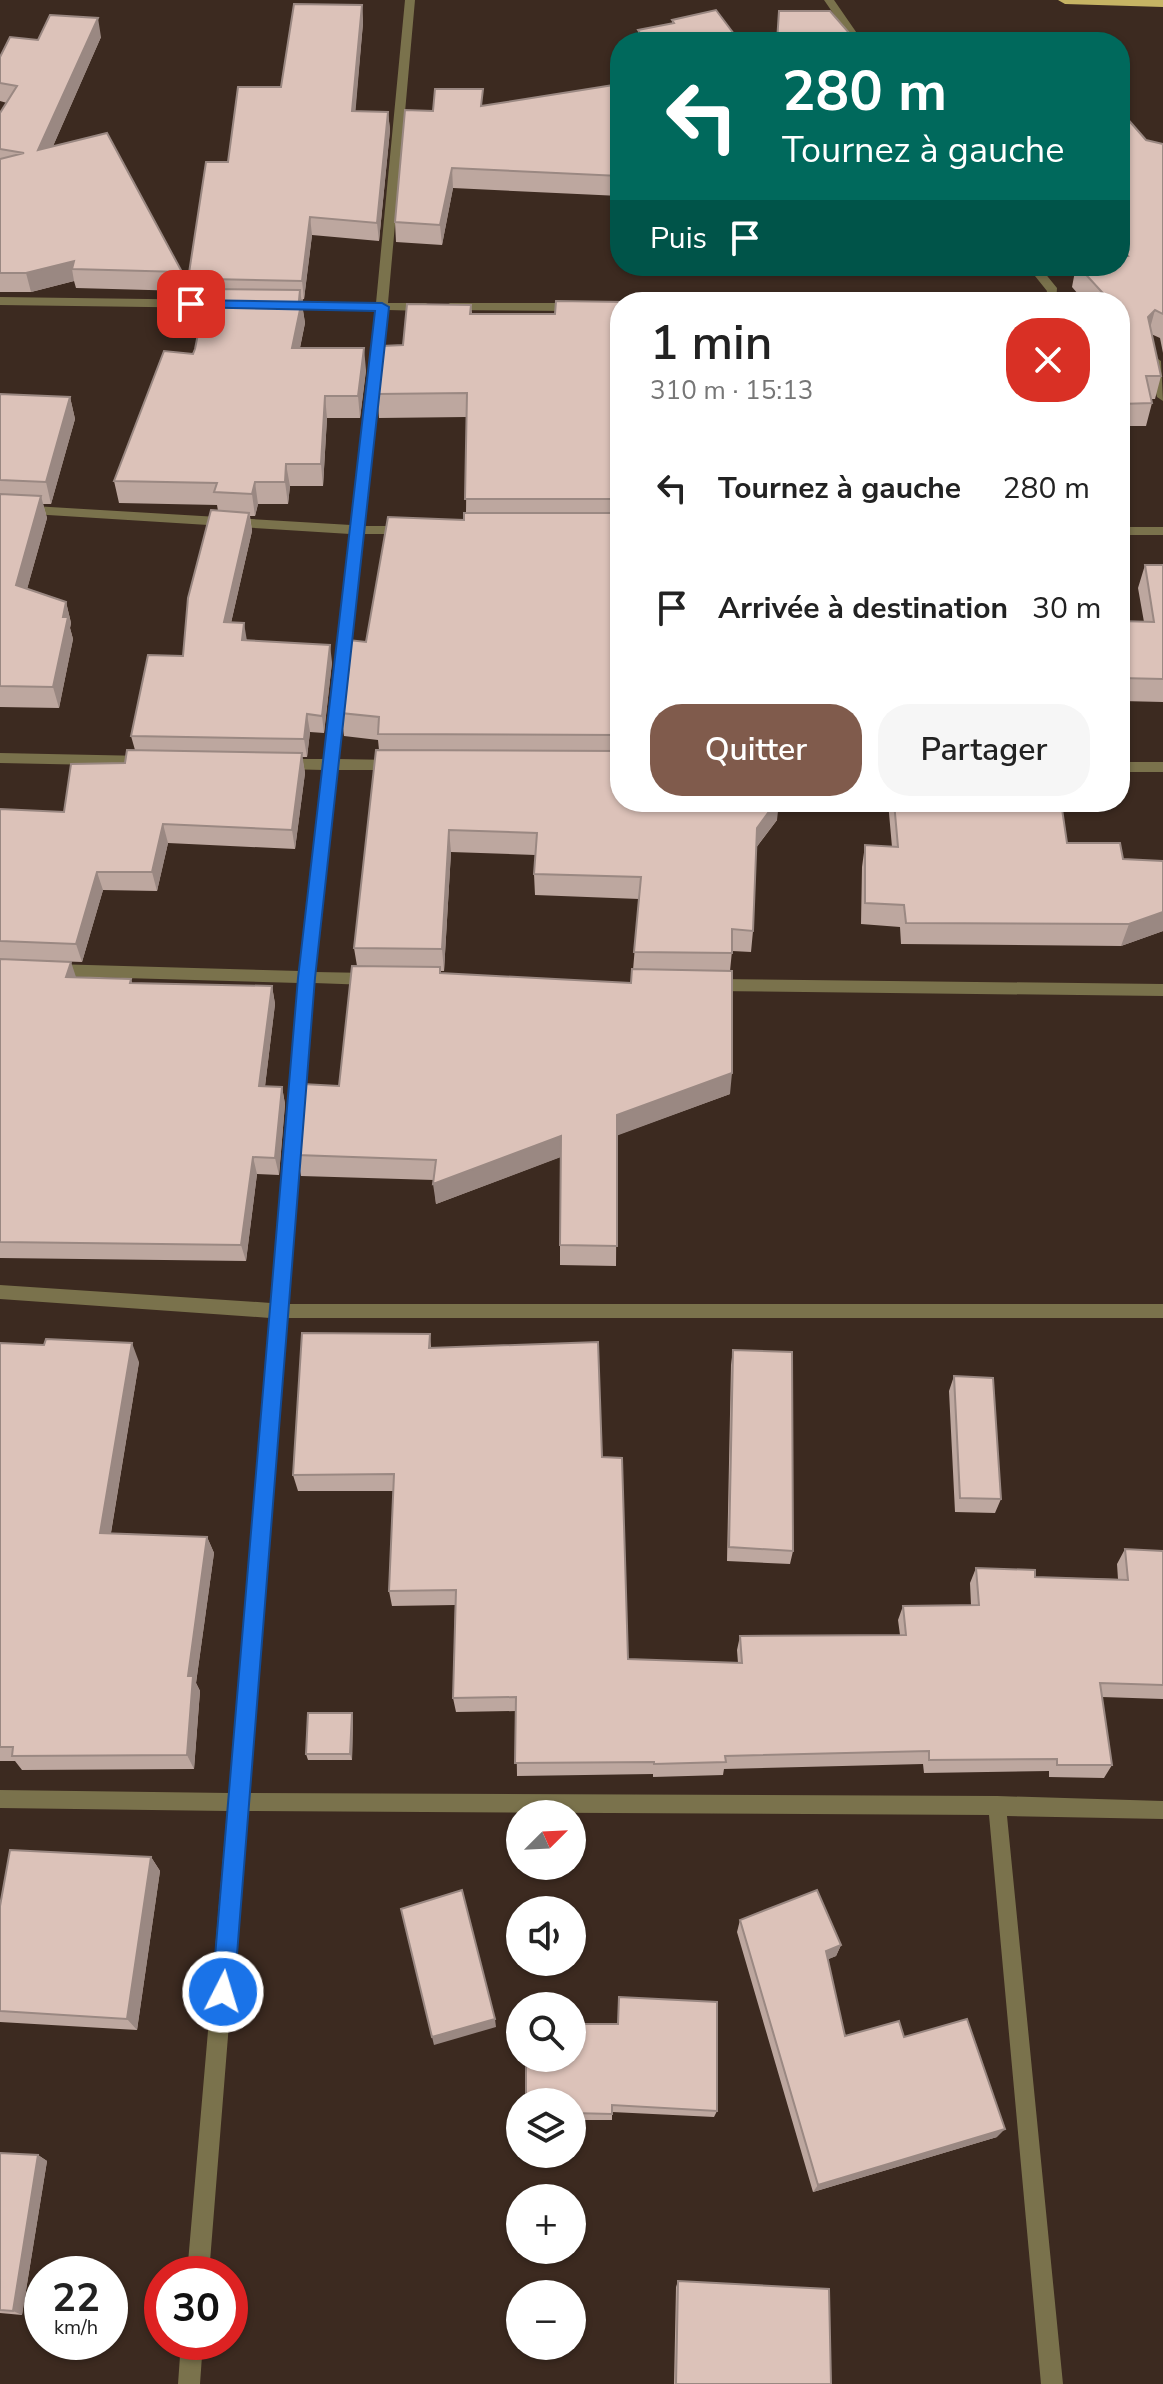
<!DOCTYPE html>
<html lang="fr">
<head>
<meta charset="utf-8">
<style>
  :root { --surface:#fff; --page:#f6f6f6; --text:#222; --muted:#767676; --accent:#805b4c }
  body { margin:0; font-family:"Nunito Sans",sans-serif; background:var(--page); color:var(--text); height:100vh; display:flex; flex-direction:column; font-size:30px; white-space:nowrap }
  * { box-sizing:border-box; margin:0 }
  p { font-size:26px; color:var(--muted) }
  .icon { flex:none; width:44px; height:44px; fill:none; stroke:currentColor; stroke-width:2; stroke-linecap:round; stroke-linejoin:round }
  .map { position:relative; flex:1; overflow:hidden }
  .sheet { position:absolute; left:610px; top:292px; width:520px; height:520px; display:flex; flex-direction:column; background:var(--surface); border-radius:32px; box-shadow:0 2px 6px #0004 }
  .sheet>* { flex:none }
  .hud { position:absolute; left:610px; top:32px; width:520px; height:244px; border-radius:32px; box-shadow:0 2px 6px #0004; background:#00695c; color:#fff; overflow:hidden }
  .needle { width:52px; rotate:66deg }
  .buttons { position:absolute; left:506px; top:1800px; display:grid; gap:16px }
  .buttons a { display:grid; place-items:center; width:80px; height:80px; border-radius:50%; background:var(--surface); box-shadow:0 2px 6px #0004; font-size:40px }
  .speed { position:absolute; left:24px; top:2256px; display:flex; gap:16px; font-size:40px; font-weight:700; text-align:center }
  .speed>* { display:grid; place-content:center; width:104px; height:104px; border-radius:50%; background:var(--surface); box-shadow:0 2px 6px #0004; line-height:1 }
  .speed small { font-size:20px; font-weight:400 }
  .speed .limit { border:12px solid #d22; background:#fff; color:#111 }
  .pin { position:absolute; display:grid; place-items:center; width:68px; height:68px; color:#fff; margin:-34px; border-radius:16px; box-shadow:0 4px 12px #0006 }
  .me { position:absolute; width:88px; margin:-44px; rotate:5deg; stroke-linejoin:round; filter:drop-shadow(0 0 6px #0008) }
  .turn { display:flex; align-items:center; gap:28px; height:168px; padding:0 40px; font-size:36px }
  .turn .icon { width:104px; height:104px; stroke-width:2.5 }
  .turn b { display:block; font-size:56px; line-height:68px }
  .then { display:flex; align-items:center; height:76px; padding:0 40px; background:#0003; gap:16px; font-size:30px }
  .round { display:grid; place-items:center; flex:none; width:84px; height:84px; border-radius:32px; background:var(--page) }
  .summary { display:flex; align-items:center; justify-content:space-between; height:136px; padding:0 40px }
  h1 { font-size:48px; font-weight:600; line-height:60px }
  .button { display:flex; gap:16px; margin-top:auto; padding:16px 40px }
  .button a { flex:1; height:92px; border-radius:32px; background:var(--accent); color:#fff; font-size:32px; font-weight:600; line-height:92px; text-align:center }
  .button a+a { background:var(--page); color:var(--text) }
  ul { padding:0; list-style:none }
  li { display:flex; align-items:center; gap:24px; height:120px; padding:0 40px }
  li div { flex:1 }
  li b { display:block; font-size:30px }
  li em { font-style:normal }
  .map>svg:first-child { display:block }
</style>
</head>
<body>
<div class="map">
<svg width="1163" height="2384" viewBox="0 0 1163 2384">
  <rect width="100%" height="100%" fill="#3c2a20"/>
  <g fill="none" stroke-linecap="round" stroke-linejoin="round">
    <path fill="#7a724c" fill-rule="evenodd" d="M 405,0 L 415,0 L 388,303 L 426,303 L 432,307 L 426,311 L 388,310 L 364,526 L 406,526 L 412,530 L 406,534 L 363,534 L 338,759 L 394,760 L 401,765 L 394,770 L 337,770 L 315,972 L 369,973 L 377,979 L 369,985 L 314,983 L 288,1304 L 1163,1304 L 1163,1318 L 287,1318 L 248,1793 L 997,1796 L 1163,1801 L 1163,1819 L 1007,1816 L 1063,2384 L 1041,2384 L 989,1815 L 246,1811 L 209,2274 L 187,2274 L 227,1811 L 0,1808 L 0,1790 L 229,1793 L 270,1318 L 0,1299 L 0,1285 L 271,1303 L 299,983 L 53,976 L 46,970 L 53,964 L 300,971 L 323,770 L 282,769 L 275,764 L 282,759 L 324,759 L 350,534 L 0,512 L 0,504 L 351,525 L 376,310 L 282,309 L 276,305 L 282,301 L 376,303 Z
      M 824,0 L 834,0 L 863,42 L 853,42 Z
      M 1027,266 L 1039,266 L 1057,288 L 1056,302 L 1044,302 L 1047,291 Z
      M 0,297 L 222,300 L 228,304 L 222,308 L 0,305 Z
      M 450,303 L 574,303 L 580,307 L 574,311 L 446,310 L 444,307 Z
      M 1155,357 L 1161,361 L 1163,401 L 1157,397 L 1149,361 Z
      M 1120,527 L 1163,527 L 1163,535 L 1120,535 Z
      M 0,753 L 146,756 L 153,761 L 146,766 L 0,763 Z
      M 1120,762 L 1163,762 L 1163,772 L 1120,772 Z
      M 713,979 L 1163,984 L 1163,996 L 713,991 L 705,985 Z
      M 181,2342 L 203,2342 L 200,2384 L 178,2384 Z"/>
    <path fill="#c6b464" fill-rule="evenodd" d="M 1058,0 L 1163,0 L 1163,7 L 1065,4 Z"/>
  </g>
  <path fill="#bda79f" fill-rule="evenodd" d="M 362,5 L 363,23 L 355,111 L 388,112 L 390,130 L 379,241 L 312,235 L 304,299 L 301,299 L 305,323 L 300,348 L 366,370 L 360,418 L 327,418 L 323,486 L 290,486 L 288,504 L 258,504 L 255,516 L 250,516 L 252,531 L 231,623 L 247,640 L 332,662 L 324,733 L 310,732 L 307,757 L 302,757 L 305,773 L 295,849 L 168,843 L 157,891 L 103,890 L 82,962 L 0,959 L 0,809 L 64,812 L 125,763 L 135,750 L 131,736 L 183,656 L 218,511 L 217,505 L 119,503 L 114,481 L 195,349 L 206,292 L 193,291 L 189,273 L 228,162 L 281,87 Z
    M 672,20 L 740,42 L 638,42 L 638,30 L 672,24 Z
    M 101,37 L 53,146 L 182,272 L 185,291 L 76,288 L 74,281 L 31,292 L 0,292 L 0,113 L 7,103 L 0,101 L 0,57 L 38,40 Z
    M 620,84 L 620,196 L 453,188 L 442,245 L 396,242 L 395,222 L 433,111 L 484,106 Z
    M 1120,117 L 1146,140 L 1163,144 L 1163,353 L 1160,338 L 1151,334 L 1161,376 L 1155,399 L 1151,399 L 1152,403 L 1146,426 L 1120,426 L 1120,302 L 1085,302 L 1072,287 L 1076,266 L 1120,266 Z
    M 620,302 L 620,802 L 777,820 L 756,848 L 753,931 L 751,952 L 732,951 L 730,971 L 730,1094 L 617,1135 L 616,1266 L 560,1265 L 560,1157 L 436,1204 L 434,1180 L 301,1176 L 297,1155 L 339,1086 L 357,966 L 354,948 L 379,750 L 378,740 L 344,736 L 341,713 L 366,642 L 464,520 L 466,513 L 467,417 L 379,418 L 377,394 L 403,345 L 471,305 L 472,314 L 555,314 ZM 451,852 L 535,855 L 534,874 L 535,895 L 639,899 L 633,970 L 631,983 L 441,973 L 441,971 L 444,971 Z
    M 0,394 L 70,397 L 75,419 L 51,504 L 43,504 L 47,518 L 27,589 L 66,602 L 71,623 L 70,628 L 73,639 L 59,708 L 0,707 Z
    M 1145,565 L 1163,565 L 1163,702 L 1122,701 L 1126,719 L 1120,740 L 1120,621 L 1144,622 L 1138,588 Z
    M 888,802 L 1061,802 L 1067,843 L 1123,859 L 1163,861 L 1163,931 L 1121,946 L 901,944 L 900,927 L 861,924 L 862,867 L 865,845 L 892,847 Z
    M 0,959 L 76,977 L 131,979 L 132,983 L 272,986 L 275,1004 L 265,1086 L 282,1087 L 285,1104 L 279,1175 L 257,1174 L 246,1261 L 0,1258 Z
    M 430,1334 L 431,1348 L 602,1457 L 628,1659 L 738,1663 L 737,1650 L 740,1636 L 900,1635 L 898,1620 L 903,1606 L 971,1605 L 970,1583 L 976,1568 L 1035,1577 L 1118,1579 L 1117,1564 L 1125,1549 L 1163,1551 L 1163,1699 L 1102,1697 L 1112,1765 L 1104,1778 L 1049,1777 L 1049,1771 L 924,1773 L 923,1764 L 724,1769 L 723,1775 L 653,1777 L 653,1774 L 517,1776 L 516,1711 L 456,1712 L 453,1698 L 455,1605 L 392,1606 L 389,1591 L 393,1491 L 298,1491 L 293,1475 Z
    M 0,1343 L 139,1362 L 111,1533 L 207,1537 L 214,1553 L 196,1683 L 200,1691 L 194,1769 L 22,1770 L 15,1761 L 0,1761 Z
    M 733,1350 L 793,1551 L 790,1564 L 727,1561 L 731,1365 Z
    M 954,1376 L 1001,1499 L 995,1513 L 955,1512 L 949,1391 Z
    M 352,1713 L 353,1719 L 352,1760 L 308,1760 L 306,1754 Z
    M 151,1857 L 160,1871 L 137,2030 L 0,2022 L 0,1906 Z
    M 740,1920 L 841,1945 L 836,1956 L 828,1959 L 845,2036 L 904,2037 L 997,2137 L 813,2192 L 737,1932 Z
    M 526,2058 L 717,2111 L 714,2117 L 612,2112 L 612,2120 L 572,2120 L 572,2102 Z
    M 0,2153 L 38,2155 L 47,2161 L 22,2315 L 0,2313 Z
    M 678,2281 L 831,2384 L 674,2384 L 676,2287 Z"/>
  <path fill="#9a8882" d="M 362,5 L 363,23 L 354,129 L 352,111 Z
    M 98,18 L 101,37 L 43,169 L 38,150 Z
    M 388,112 L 390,130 L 379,241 L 377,223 Z
    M 452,168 L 453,188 L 442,245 L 440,225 Z
    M 310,217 L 312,235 L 304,299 L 302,281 Z
    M 74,261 L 72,269 L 74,281 L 31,292 L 26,273 Z
    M 300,290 L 305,323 L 295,371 L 292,348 Z
    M 1155,310 L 1149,332 L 1148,317 Z
    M 364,348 L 366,370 L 360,418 L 358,396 Z
    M 325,396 L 327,418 L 323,486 L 321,464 Z
    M 70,397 L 75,419 L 51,504 L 46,482 Z
    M 286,464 L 290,486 L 288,504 L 285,482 Z
    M 255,482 L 258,504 L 255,516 L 252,494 Z
    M 41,496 L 47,518 L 22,607 L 16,585 Z
    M 249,513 L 252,531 L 227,640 L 224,622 Z
    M 66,602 L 71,623 L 70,628 L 73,639 L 59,708 L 53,687 Z
    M 244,623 L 247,641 L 242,640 Z
    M 330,645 L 332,662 L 324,733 L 322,716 Z
    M 307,714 L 310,732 L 307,757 L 304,739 Z
    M 302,753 L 305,773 L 295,849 L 292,830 Z
    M 776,802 L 779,802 L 777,820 L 754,850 L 757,828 Z
    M 163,824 L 168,843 L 157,891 L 152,872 Z
    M 449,830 L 451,852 L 444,971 L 442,949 Z
    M 97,872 L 103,890 L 82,962 L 76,944 Z
    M 1163,912 L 1163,931 L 1121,946 L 1129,924 Z
    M 71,962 L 77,980 L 66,977 Z
    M 272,986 L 275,1004 L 263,1103 L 259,1086 Z
    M 732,1073 L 730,1094 L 616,1136 L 617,1115 Z
    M 282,1087 L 285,1104 L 279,1175 L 275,1158 Z
    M 561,1136 L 561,1157 L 436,1204 L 433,1184 Z
    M 253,1157 L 257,1174 L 246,1261 L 241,1245 Z
    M 132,1343 L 139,1362 L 108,1550 L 100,1533 Z
    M 207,1537 L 214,1553 L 196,1683 L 200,1691 L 194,1769 L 187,1755 L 188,1676 Z
    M 352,1713 L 353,1719 L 352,1760 L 350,1754 Z
    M 151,1857 L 160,1871 L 137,2030 L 127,2019 Z
    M 841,1945 L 836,1956 L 822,1962 L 826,1951 Z
    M 495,2019 L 496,2027 L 434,2045 L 432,2037 Z
    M 1005,2129 L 997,2137 L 813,2192 L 818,2185 Z
    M 38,2155 L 47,2161 L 22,2315 L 13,2311 Z"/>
  <path fill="#dcc2b9" stroke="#9a8882" stroke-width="2" d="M 294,4 L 362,5 L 352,111 L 388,112 L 377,223 L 310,217 L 302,281 L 210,279 L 211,273 L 189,273 L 206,162 L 228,162 L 238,87 L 281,87 Z
    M 716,10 L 740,42 L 646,42 L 638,30 L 674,23 L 672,20 Z
    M 779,11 L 830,11 L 857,42 L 777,42 Z
    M 50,15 L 98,18 L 38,150 L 107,133 L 182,272 L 72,269 L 74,261 L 26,273 L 0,273 L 0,159 L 24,153 L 0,149 L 0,113 L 17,86 L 0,83 L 0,57 L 10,37 L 38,40 Z
    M 620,84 L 620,176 L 452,168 L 440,225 L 395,222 L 405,110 L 433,111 L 435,89 L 483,89 L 481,106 Z
    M 1125,116 L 1146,140 L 1163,144 L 1163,314 L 1155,310 L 1148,317 L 1161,376 L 1146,376 L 1152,403 L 1120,404 L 1120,302 L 1111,302 L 1078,266 L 1120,266 L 1120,257 L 1128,256 L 1120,245 L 1120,117 Z
    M 207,289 L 300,290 L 299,300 L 302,300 L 292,348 L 364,348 L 358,396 L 325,396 L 321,464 L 286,464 L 285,482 L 255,482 L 252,494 L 214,492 L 217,483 L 114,481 L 164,351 L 193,354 L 195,349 Z
    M 556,301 L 624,302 L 620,302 L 620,499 L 465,499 L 467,393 L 377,394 L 382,346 L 403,345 L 407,304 L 471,305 L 470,314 L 555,314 Z
    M 0,394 L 70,397 L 46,482 L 0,480 Z
    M 0,494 L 41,496 L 16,585 L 66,602 L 63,617 L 68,617 L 53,687 L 0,686 Z
    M 211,510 L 249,513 L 224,622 L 244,623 L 242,640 L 330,645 L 322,716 L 307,714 L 304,739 L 131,736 L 148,655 L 183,656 L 188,598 Z
    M 464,513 L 620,513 L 620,735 L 378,734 L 379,717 L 341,713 L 349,640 L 366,642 L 388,517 L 464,520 Z
    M 1145,565 L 1163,565 L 1163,679 L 1120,678 L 1120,621 L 1154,622 Z
    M 1120,694 L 1126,719 L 1120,719 Z
    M 127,750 L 302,753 L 292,830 L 163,824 L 152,872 L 97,872 L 76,944 L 0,941 L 0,809 L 64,812 L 71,764 L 125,763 Z
    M 376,750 L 620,751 L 620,802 L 776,802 L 757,828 L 753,931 L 732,929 L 732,953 L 634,952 L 641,877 L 534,874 L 537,833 L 449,830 L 442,949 L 354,948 Z
    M 894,802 L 1061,802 L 1067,843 L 1120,843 L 1123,859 L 1163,861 L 1163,912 L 1129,924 L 906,923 L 904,905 L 865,903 L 865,845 L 898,847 Z
    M 0,959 L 71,962 L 66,977 L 131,979 L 130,983 L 272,986 L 259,1086 L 282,1087 L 275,1158 L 253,1157 L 241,1245 L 0,1242 Z
    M 352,966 L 440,967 L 440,973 L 631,983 L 632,969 L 732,971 L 732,1073 L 617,1115 L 617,1246 L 560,1245 L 561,1136 L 433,1184 L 436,1160 L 297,1155 L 303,1084 L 339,1086 Z
    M 302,1333 L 430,1334 L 429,1348 L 598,1342 L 602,1457 L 622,1458 L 628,1659 L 742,1663 L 740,1636 L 906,1635 L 903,1606 L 979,1605 L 976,1568 L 1035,1570 L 1035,1577 L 1128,1580 L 1125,1549 L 1163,1551 L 1163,1685 L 1100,1683 L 1112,1765 L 1057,1765 L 1057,1759 L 929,1760 L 929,1751 L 725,1756 L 726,1762 L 654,1764 L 654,1762 L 515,1763 L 516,1697 L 453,1698 L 456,1590 L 389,1591 L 394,1474 L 293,1475 Z
    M 46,1339 L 132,1343 L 100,1533 L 207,1537 L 188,1676 L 193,1676 L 187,1755 L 12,1756 L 13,1747 L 0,1747 L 0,1343 L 44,1345 Z
    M 733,1350 L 792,1352 L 793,1551 L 729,1547 Z
    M 954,1376 L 993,1378 L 1001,1499 L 960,1498 Z
    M 308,1713 L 352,1713 L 350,1754 L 306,1754 Z
    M 10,1850 L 151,1857 L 127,2019 L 0,2011 L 0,1906 Z
    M 462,1890 L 495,2019 L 432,2037 L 401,1909 Z
    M 817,1890 L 841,1945 L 826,1951 L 845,2036 L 899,2021 L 904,2037 L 967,2019 L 1005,2129 L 818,2185 L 740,1920 Z
    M 619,1997 L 717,2002 L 717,2111 L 612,2105 L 612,2114 L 572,2113 L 572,2102 L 526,2102 L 526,2058 L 572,2058 L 572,2024 L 618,2024 Z
    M 0,2153 L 38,2155 L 13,2311 L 0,2310 Z
    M 678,2281 L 829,2289 L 831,2384 L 676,2384 Z"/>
  <path fill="#1a73e8" stroke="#114b97" stroke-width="2" d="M 191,300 L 382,303 L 389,307 L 315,978 L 234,1992 L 231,2000 L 223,2003 L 215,2000 L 212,1992 L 298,978 L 375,311 L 186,307 L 186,301 Z"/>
</svg>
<div class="buttons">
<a><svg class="needle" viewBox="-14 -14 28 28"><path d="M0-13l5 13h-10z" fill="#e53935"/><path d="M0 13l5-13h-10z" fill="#767676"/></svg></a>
<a><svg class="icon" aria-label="sound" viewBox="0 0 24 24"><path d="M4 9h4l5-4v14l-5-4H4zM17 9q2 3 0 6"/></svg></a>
<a><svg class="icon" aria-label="search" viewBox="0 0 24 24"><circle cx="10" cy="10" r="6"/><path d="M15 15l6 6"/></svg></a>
<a><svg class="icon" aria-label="layers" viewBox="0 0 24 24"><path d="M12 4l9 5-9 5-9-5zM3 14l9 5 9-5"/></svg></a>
<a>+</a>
<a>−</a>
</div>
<div class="speed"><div>22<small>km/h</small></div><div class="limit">30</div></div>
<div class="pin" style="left:191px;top:304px;background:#d93025"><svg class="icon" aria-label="arrive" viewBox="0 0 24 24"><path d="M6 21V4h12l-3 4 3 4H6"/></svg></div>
<svg class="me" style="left:223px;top:1992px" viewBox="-20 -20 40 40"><circle r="17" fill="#1a73e8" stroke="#fff" stroke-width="3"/><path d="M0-11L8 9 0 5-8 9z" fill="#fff"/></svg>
<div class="hud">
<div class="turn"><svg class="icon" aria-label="left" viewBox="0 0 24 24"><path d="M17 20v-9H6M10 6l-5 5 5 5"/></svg><div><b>280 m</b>Tournez à gauche</div></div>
<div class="then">Puis<svg class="icon" aria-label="arrive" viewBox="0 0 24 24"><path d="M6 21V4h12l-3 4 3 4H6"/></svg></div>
</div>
<section class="sheet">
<div class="summary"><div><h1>1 min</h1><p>310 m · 15:13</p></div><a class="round" style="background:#d93025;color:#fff"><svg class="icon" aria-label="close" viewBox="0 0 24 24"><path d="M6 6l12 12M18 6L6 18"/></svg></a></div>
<ul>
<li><svg class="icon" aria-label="left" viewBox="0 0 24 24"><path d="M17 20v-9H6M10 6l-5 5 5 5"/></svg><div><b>Tournez à gauche</b></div><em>280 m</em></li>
<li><svg class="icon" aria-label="arrive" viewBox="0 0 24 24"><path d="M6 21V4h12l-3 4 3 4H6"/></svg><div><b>Arrivée à destination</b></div><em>30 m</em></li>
</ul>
<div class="button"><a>Quitter</a><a>Partager</a></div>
</section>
</div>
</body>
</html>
